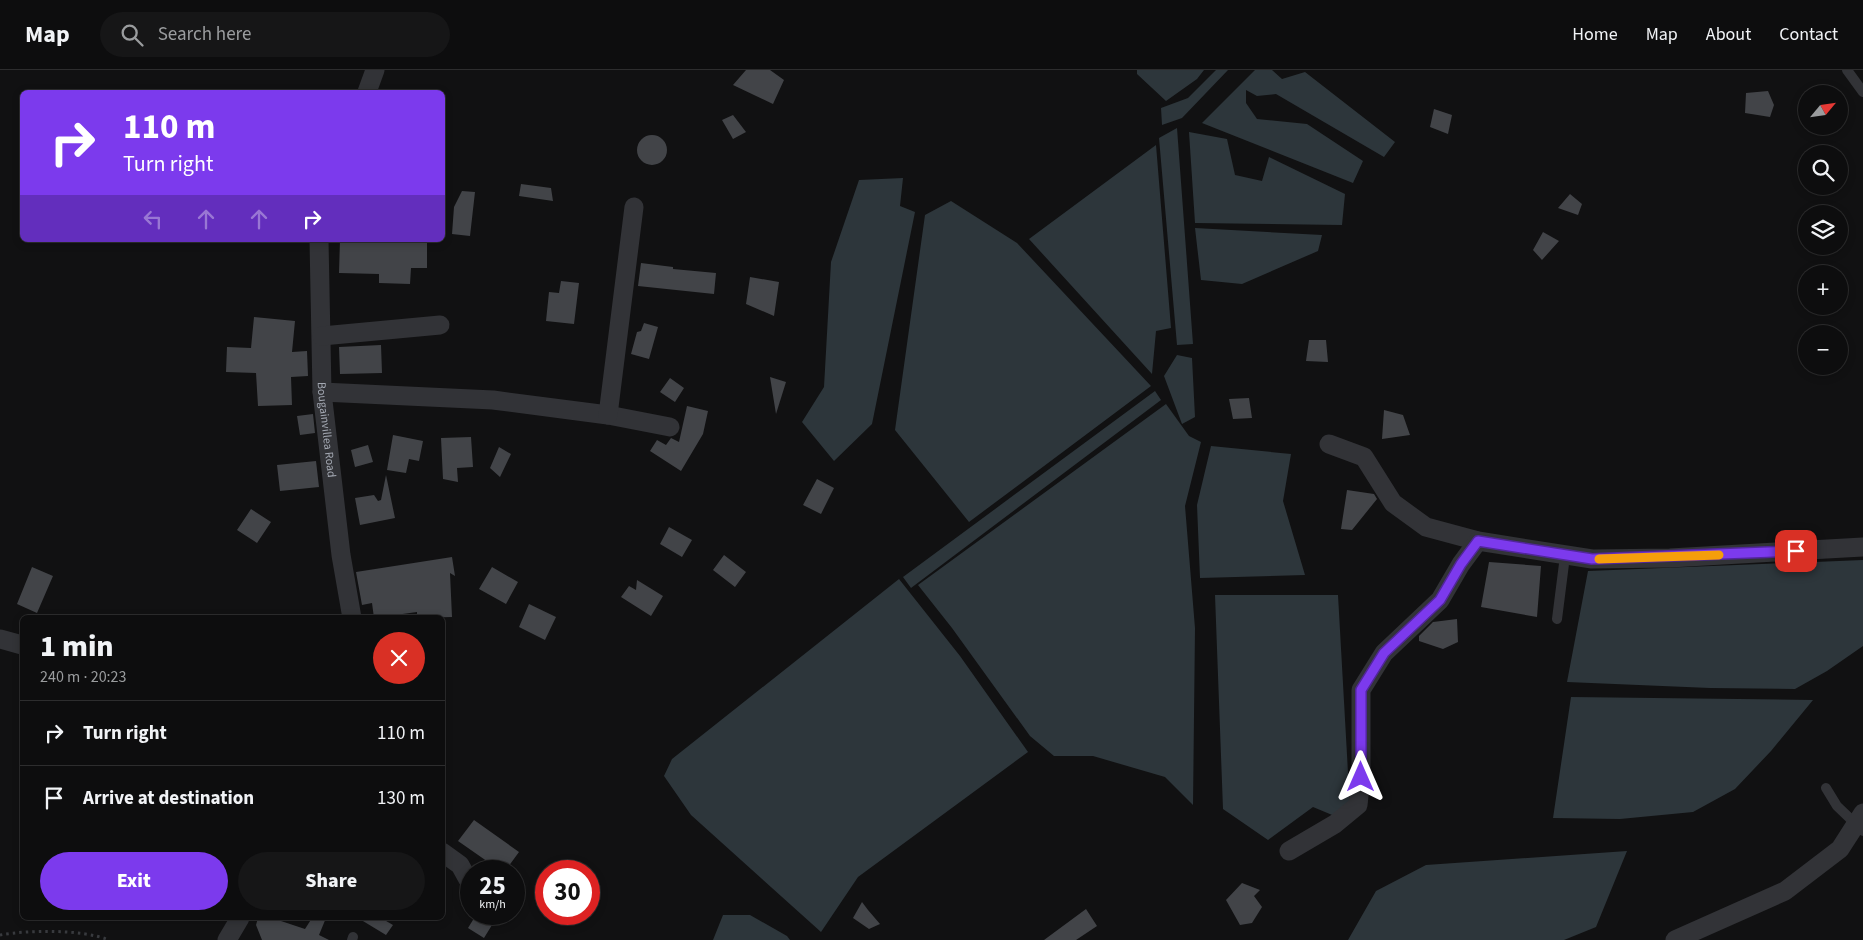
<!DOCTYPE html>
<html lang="en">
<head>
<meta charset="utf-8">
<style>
  :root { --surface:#0d0d0e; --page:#161617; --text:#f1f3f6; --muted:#9a9c9e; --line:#2d2d2e; --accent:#7c3aed }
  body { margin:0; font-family:"Source Sans 3",sans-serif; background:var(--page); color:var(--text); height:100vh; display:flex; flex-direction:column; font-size:19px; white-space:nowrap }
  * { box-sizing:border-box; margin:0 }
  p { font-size:16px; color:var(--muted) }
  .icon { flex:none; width:28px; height:28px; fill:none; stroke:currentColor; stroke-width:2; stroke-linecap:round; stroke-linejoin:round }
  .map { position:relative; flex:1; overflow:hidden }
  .sheet { position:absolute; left:20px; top:545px; width:425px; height:305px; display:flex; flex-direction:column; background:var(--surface); border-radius:8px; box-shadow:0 2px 8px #0003,0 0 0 1px var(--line) }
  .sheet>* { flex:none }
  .banner { position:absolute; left:20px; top:20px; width:425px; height:152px; border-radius:8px; box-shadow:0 2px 8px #0003,0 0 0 1px var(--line); background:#7c3aed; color:#fff; overflow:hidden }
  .needle { width:32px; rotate:61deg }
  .buttons { position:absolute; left:1798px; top:15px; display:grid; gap:10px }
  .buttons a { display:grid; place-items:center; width:50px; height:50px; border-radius:50%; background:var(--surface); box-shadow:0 2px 8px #0003,0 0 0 1px var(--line); font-size:25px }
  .speed { position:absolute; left:460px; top:790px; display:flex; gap:10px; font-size:25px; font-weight:700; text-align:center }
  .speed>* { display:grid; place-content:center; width:65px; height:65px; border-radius:50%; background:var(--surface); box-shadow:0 2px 8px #0003,0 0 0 1px var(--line); line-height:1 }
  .speed small { font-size:12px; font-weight:400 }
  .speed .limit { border:8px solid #d22; background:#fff; color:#111 }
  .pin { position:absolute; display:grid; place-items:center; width:42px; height:42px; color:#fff; margin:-21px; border-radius:10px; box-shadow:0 2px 8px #0006 }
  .me { position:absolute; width:55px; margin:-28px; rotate:0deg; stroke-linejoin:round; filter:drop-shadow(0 0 4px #0008) }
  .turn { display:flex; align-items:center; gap:18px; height:105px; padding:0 20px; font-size:22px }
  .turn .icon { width:65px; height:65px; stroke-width:2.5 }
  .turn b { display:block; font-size:35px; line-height:42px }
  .lanes { display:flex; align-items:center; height:48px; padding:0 20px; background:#0003; justify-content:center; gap:25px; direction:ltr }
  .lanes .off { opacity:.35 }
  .round { display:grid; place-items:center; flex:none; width:52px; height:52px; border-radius:26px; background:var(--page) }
  .overview { display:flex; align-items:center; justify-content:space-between; height:85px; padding:0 20px }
  h1 { font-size:30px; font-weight:800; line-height:38px }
  .cta { display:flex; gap:10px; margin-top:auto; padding:10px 20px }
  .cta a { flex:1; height:58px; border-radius:30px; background:var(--accent); color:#fff; font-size:20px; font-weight:800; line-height:58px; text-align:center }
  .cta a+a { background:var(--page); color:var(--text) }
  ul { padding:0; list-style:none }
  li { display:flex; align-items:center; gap:15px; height:65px; padding:0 20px; border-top:1px solid var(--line) }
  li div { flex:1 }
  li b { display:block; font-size:19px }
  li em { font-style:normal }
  header { display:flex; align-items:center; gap:30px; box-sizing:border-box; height:70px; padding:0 25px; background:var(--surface); border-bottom:1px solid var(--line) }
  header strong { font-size:24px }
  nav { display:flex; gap:28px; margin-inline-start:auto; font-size:18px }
  .search { width:350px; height:45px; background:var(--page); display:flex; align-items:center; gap:12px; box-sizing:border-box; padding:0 18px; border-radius:28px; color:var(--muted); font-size:19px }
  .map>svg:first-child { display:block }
</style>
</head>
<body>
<header>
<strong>Map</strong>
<div class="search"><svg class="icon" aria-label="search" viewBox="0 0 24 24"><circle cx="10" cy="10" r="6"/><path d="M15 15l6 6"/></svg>Search here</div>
<nav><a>Home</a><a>Map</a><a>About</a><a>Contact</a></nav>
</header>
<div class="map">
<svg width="1863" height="870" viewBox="0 0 1863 870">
  <rect width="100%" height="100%" fill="#111112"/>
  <path fill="#2d363b" d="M 1137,0 L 1204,0 L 1197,9 L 1166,31 L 1137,4 Z
    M 1216,0 L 1228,0 L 1182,48 L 1162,55 L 1161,38 L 1188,28 Z
    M 1255,0 L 1272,0 L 1282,9 L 1305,2 L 1395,72 L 1384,87 L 1276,24 L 1257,26 L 1246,20 L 1246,33 L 1257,49 L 1307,54 L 1363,91 L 1353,113 L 1202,53 Z
    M 1177,58 L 1193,274 L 1177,275 L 1159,68 Z
    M 1189,62 L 1227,69 L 1235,105 L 1262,111 L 1269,87 L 1345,124 L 1342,155 L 1195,153 Z
    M 1156,75 L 1171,258 L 1156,261 L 1152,304 L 1029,169 Z
    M 903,108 L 900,136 L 915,142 L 872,354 L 834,391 L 802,352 L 824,317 L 831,192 L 859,110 Z
    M 951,131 L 1017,173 L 1151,316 L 969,452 L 895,360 L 925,145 Z
    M 1195,158 L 1322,165 L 1318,181 L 1242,214 L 1201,210 Z
    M 1177,285 L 1192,288 L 1195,347 L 1182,354 L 1164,306 Z
    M 1155,321 L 1161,330 L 911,518 L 903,507 Z
    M 1166,334 L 1189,366 L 1201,372 L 1185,436 L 1195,558 L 1193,735 L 1165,707 L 1093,686 L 1054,686 L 1030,666 L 952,558 L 918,515 Z
    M 1211,376 L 1291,384 L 1283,431 L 1305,505 L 1200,508 L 1197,435 Z
    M 1863,490 L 1863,576 L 1827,601 L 1795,619 L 1710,618 L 1567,612 L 1588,501 Z
    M 899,509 L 960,586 L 1028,682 L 858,807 L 821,862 L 691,745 L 664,706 L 672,689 Z
    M 1215,525 L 1338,525 L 1350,738 L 1337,747 L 1313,737 L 1268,770 L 1223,739 Z
    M 1571,627 L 1813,630 L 1771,681 L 1735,719 L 1693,742 L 1620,749 L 1553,748 Z
    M 1627,781 L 1596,857 L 1564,870 L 1348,870 L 1376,821 L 1426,795 Z
    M 723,845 L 750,845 L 787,866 L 790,870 L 713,870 Z"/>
  <path fill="#424448" d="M 746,0 L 770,0 L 784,10 L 773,34 L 733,15 Z
    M 1768,21 L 1774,35 L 1770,47 L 1745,43 L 1746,23 Z
    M 1434,39 L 1452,45 L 1448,64 L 1430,57 Z
    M 733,45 L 746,62 L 733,69 L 722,50 Z
    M637 80a15 15 0 1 1 30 0a15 15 0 1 1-30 0Z
    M 521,114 L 551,118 L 553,131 L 519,126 Z
    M 462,121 L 475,122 L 470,166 L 452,164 L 454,137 Z
    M 1570,124 L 1582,134 L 1578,145 L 1558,138 Z
    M 1543,162 L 1559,171 L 1542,190 L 1533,180 Z
    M 340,170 L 427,170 L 427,198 L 411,198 L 410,214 L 379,213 L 379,204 L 339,203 Z
    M 641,193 L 673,197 L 673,199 L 716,203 L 714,224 L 638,216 Z
    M 750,207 L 779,212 L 774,246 L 746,234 Z
    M 561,211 L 579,213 L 574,254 L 546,251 L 549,222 L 559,223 Z
    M 254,247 L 295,251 L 292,282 L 307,281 L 308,306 L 291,307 L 292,335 L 258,336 L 256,303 L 226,302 L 227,277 L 251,278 Z
    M 644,253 L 658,257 L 649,289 L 631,284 L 637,262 L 641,261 Z
    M 1309,270 L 1326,270 L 1328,292 L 1306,291 Z
    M 381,275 L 382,303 L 340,304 L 339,277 Z
    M 770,307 L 786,312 L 776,344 Z
    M 670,308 L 684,318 L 675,332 L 660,322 Z
    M 1249,328 L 1252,348 L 1233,349 L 1229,329 Z
    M 687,336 L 708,341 L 703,364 L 681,401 L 650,381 L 657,370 L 666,375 L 671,368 L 679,372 Z
    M 1384,340 L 1403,345 L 1410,365 L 1382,369 Z
    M 313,344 L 315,363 L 300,365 L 297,346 Z
    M 393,365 L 423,371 L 419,391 L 409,389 L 406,403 L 387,400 Z
    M 471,367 L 473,397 L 457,398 L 458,412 L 443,409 L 441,368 Z
    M 368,375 L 373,392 L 355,397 L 351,380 Z
    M 499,377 L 511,384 L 500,407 L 490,398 Z
    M 316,391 L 319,417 L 280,421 L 277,395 Z
    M 386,405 L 395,448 L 360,455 L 355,428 L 374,425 L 378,431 L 381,430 Z
    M 817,409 L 834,418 L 821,444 L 803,435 Z
    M 1347,420 L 1374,424 L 1377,429 L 1352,460 L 1341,459 Z
    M 251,439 L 271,452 L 257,473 L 237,460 Z
    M 669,457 L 692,470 L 682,487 L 660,474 Z
    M 724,485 L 746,502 L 735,517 L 713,500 Z
    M 452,487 L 455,506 L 450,503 L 452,547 L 417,548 L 417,542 L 374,548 L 372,533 L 362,535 L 356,502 Z
    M 1489,492 L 1541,496 L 1537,547 L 1481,537 Z
    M 32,497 L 53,506 L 37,543 L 17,534 Z
    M 492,497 L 518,512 L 506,534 L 479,519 Z
    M 637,510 L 663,526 L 651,546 L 621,527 L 629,516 L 636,520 Z
    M 529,534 L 556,547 L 545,570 L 519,557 Z
    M 1457,549 L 1458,572 L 1443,579 L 1419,571 L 1419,566 L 1433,552 Z
    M 474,750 L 519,782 L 505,801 L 501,801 L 458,771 Z
    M 1242,813 L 1260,820 L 1254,826 L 1262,837 L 1252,853 L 1240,855 L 1226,830 Z
    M 862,832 L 868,840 L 880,854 L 869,859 L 853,848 Z
    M 1086,839 L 1097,856 L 1076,870 L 1044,870 Z
    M 476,845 L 492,855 L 484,868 L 468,858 Z
    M 258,848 L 272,848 L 305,859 L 312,848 L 326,848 L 319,865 L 329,870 L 262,870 L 256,855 Z
    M 358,848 L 381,848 L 393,855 L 386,865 Z"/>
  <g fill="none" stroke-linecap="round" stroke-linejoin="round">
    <path stroke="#383a3e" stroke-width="3" stroke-dasharray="2.5 4" stroke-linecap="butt" d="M 0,865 C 28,860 82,859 109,870"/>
    <path stroke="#323337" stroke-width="10" d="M 1847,0 L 1863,22
      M 1557,549 L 1565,486
      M 1826,718 L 1837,736 L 1863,761
      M 352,870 L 353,867"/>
    <g stroke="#323337" stroke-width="19">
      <path d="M 367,22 L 375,0"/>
      <path id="s1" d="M 319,170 L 322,322 L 341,485 L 352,548"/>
      <path d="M 322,266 L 440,255"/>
      <path d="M 322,322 L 493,330 L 608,345 L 670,357"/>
      <path d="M 608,345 L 634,137"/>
      <path d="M 1329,374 L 1364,387 L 1393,433 L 1426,457 L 1478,471 L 1592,489 L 1670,488 L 1863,477"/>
      <path d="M 0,569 L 22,575"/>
      <path d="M 1289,781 L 1335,754 L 1358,735 L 1361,707 L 1361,620 L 1384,583 L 1440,530 L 1461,494 L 1478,471"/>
      <path d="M 442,782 L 460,795 L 471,815"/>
      <path d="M 227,870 L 240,848"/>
      <path d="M 1675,870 L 1785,821 L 1840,779 L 1863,743"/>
    </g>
  </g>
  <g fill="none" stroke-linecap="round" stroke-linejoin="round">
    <defs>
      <path id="route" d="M 1361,707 L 1361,620 L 1384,583 L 1440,530 L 1461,494 L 1478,471 L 1592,489 L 1796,481"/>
    </defs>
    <use href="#route" stroke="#51269a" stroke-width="12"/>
    <use href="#route" stroke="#7c3aed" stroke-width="9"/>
    <path stroke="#f59e0b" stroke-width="9" d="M 1599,489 L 1719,485"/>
  </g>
  <g text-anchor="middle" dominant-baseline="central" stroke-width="4" stroke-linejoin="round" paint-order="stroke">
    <g font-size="12" fill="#a3a8b2" stroke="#0c0c0d">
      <text stroke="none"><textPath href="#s1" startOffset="190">Bougainvillea Road</textPath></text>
    </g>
  </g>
</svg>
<div class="buttons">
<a><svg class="needle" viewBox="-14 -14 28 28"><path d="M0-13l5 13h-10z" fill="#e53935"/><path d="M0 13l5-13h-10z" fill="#9a9c9e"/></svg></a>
<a><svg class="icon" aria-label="search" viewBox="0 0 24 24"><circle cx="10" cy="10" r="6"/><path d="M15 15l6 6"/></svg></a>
<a><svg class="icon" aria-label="layers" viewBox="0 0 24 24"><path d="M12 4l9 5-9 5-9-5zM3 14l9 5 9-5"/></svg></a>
<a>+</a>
<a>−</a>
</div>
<div class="speed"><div>25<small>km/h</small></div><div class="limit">30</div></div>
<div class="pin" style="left:1796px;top:481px;background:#d93025"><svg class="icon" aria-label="arrive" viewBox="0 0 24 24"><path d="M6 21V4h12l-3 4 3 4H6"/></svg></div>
<svg class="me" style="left:1361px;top:707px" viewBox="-20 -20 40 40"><path d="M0-17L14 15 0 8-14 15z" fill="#7c3aed" stroke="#fff" stroke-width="4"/></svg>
<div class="banner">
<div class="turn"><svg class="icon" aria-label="right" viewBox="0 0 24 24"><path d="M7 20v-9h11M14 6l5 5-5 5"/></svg><div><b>110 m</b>Turn right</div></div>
<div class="lanes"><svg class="icon off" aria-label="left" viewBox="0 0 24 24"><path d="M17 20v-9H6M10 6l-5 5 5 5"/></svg><svg class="icon off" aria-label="ahead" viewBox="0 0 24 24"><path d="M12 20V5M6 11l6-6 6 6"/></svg><svg class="icon off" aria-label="ahead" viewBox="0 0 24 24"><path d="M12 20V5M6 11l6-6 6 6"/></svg><svg class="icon" aria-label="right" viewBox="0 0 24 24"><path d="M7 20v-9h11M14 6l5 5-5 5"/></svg></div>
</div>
<section class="sheet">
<div class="overview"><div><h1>1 min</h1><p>240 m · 20:23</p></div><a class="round" style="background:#d93025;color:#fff"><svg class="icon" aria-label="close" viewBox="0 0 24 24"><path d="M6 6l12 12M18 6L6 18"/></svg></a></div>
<ul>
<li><svg class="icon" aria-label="right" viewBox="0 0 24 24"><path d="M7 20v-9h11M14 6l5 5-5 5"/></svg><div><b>Turn right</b></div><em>110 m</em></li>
<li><svg class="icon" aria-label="arrive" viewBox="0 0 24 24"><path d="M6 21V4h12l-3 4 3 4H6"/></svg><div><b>Arrive at destination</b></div><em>130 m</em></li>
</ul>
<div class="cta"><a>Exit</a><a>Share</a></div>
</section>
</div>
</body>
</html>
